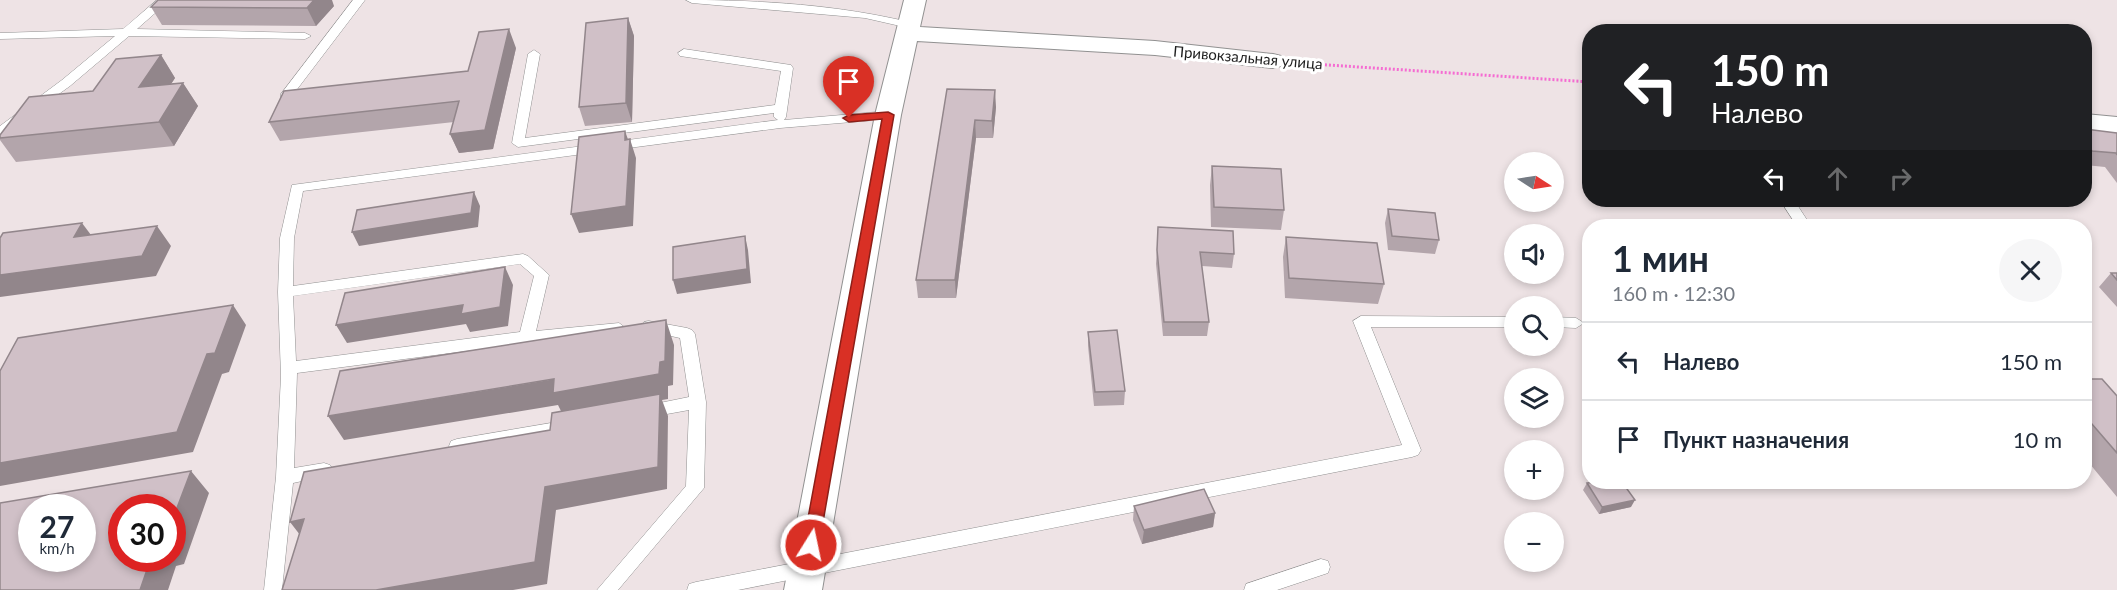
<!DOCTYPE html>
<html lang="ru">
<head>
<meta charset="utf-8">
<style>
  :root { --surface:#fff; --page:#f6f6f7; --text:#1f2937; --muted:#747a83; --line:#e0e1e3 }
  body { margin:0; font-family:Lato,sans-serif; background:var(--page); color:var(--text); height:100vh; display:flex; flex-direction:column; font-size:22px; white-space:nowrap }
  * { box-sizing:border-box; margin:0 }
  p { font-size:20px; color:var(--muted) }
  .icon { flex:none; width:33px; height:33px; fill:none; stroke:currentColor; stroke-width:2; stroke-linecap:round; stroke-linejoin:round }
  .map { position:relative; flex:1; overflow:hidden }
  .side { position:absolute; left:1582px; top:219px; width:510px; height:270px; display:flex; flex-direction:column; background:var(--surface); border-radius:24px; box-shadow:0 3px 9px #0003 }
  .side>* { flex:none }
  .top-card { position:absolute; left:1582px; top:24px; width:510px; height:183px; border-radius:24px; box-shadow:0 3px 9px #0003; background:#202124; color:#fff; overflow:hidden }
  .needle { width:39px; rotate:102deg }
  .fabs { position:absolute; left:1504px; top:152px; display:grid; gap:12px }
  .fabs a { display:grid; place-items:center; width:60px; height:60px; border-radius:50%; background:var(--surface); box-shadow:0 3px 9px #0003; font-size:30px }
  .speed { position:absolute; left:18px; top:494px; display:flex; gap:12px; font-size:30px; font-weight:700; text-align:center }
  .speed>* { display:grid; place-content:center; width:78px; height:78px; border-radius:50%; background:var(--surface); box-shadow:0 3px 9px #0003; line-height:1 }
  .speed small { font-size:15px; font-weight:400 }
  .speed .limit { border:9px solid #d22; background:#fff; color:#111 }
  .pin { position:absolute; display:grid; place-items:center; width:51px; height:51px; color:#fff; margin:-62px -26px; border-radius:50% 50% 50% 0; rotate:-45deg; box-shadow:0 0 6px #0007 }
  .pin .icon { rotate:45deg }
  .me { position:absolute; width:66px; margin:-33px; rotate:10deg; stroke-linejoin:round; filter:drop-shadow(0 0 4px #0008) }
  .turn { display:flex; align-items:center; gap:21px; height:126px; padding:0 30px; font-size:27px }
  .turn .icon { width:78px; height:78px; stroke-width:2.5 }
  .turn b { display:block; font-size:42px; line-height:51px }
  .lanes { display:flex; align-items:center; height:57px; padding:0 30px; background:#0003; justify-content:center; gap:30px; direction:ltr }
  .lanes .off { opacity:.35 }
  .round { display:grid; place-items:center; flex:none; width:63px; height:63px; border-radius:32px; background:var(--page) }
  .summary { display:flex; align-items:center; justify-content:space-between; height:102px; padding:0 30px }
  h1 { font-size:36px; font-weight:700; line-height:45px }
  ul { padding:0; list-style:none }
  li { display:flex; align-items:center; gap:18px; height:78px; padding:0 30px; border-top:2px solid var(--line) }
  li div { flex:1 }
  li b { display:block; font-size:22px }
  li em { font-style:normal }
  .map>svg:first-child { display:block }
</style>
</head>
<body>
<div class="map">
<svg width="2117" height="590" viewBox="0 0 2117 590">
  <rect width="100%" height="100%" fill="#eee3e5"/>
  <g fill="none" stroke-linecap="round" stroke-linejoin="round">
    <defs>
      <path id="lane" d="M 157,0 L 170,0 L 137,29 L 305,33 L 311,36 L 305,39 L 129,36 L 70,86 L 0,136 L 0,126 L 62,80 L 115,36 L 0,39 L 0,33 L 123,29 Z
        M 353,0 L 365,0 L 295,92 L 299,93 L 299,99 L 281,100 L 281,94 Z
        M 686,0 C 762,0 840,5 913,23 L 915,25 L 909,28 L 865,18 L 692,3 Z
        M 684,49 L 791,65 L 793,68 L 786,117 L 784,120 L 888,111 L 894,115 L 888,119 L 780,128 L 303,191 L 294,238 L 293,286 L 523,254 L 528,256 L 549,275 L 536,331 L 619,323 L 627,329 L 619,335 L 527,343 L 297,373 L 294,468 L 324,463 L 330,465 L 333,470 L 330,475 L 293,483 L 282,590 L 264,590 L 276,477 L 281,376 L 278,292 L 280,238 L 292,185 L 778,120 L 774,117 L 774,113 L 518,147 L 512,143 L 528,54 L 534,50 L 540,54 L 525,138 L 775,105 L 781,71 L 680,56 L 678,53 ZM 520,264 L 534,276 L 520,332 L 296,361 L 293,296 Z
        M 1780,200 L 1794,200 L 1811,226 L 1797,226 Z
        M 1361,316 L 1515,317 L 1515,327 L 1371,327 L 1421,450 L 1418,455 L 1412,457 L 738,590 L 687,590 L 689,584 L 696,582 L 1402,445 L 1353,321 Z
        M 1554,317 L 1576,318 L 1584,323 L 1576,328 L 1554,327 Z
        M 649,321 L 687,328 L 692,330 L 695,334 L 706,402 L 704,488 L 618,590 L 597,590 L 686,486 L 689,410 L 645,418 L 639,416 L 637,412 L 639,408 L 645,406 L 689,397 L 680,338 L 644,330 L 641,326 L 644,322 Z
        M 569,420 L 575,421 L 577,426 L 575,431 L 569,432 L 457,453 L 451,451 L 449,446 L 451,441 L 457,439 Z
        M 1321,559 L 1328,561 L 1330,567 L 1328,573 L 1277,590 L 1244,590 L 1246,584 Z"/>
      <path id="street" d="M 904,0 L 926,0 L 920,27 L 1155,41 L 1273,54 L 1281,56 L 1285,61 L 1281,66 L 1273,68 L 1155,55 L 917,41 L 901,115 L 822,590 L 784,590 L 875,115 Z
        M 2085,114 L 2117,117 L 2117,133 L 2085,130 Z"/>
    </defs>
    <use href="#lane" stroke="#919191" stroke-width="1"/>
    <use href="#street" stroke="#919191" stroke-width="2"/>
    <path stroke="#f56cd2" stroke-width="3" stroke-dasharray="2 2" stroke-linecap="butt" d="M 1297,63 L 1590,82"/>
    <use href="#lane" fill="#fff" fill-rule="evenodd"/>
    <use href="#street" fill="#fff" fill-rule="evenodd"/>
  </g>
  <path fill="#b3a5ab" d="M 334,6 L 316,26 L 162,25 L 151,7 Z
    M 628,18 L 634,36 L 632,122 L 585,126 L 579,107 Z
    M 516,48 L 493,149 L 459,153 L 450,134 L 454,122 L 280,141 L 269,122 L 468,71 Z
    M 161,55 L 175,78 L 171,84 L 183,83 L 198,106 L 174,146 L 16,162 L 0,140 L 0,135 L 93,91 Z
    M 947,89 L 996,107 L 993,138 L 976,138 L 956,298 L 918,298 L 916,280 Z
    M 2085,129 L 2117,133 L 2117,183 L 2105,167 L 2085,165 Z
    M 1212,166 L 1284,210 L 1281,230 L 1211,227 L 1210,185 Z
    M 1388,209 L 1439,240 L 1435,254 L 1388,250 L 1385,223 Z
    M 1158,227 L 1234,254 L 1232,268 L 1202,266 L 1209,322 L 1207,336 L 1163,336 L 1156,264 Z
    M 1286,237 L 1384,284 L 1378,304 L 1285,298 L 1283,257 Z
    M 2111,273 L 2117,273 L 2117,307 L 2099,287 Z
    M 1088,332 L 1125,391 L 1124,405 L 1094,406 L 1088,346 Z
    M 2085,379 L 2117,396 L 2117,497 L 2085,458 Z
    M 1587,483 L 1631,507 L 1599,514 L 1583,490 Z
    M 1134,506 L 1215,513 L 1213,527 L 1142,544 L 1133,520 Z"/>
  <path fill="#92868b" d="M 314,0 L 332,0 L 334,6 L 316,26 L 307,8 Z
    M 628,18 L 634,36 L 632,122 L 626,103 Z
    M 509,29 L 516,48 L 493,149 L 459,153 L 450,134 Z
    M 161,55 L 175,78 L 154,110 L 139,87 Z
    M 183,83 L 198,106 L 174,146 L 159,122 Z
    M 995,90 L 996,107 L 993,138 L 992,121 Z
    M 975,120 L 976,138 L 956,298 L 955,280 Z
    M 625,131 L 630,145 L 630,139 L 636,158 L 633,226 L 579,233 L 571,214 L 625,140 Z
    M 474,192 L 480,206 L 478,227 L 359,246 L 352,232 Z
    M 82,223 L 97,243 L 74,237 Z
    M 157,226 L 171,246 L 156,276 L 0,297 L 0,275 Z
    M 745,236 L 748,250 L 751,283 L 677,294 L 673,280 Z
    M 505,267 L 513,285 L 508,326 L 470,332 L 466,324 L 347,343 L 336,325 Z
    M 233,305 L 246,325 L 229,372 L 222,374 L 193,452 L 0,486 L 0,463 Z
    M 666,320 L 674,345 L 673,385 L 668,386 L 668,399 L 662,400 L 668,416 L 667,489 L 556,510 L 547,584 L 513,590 L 376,590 L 545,487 L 564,417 L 558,405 L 344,440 L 328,416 L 660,362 Z
    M 191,471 L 209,493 L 184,564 L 176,566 L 168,590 L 140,590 L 151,558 L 172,558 L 172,521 Z
    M 1635,500 L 1631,507 L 1599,514 L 1602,507 Z
    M 1215,513 L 1213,527 L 1142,544 L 1144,530 Z
    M 304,519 L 307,544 L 290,522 Z"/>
  <path fill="#d0c0c7" stroke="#92868b" stroke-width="1.5" fill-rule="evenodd" d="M 158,0 L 314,0 L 307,8 L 151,7 Z
    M 628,18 L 626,103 L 579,107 L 586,23 Z
    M 509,29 L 485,130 L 450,134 L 459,101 L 269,122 L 284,91 L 468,71 L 479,32 Z
    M 161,55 L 139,87 L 183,83 L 159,122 L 0,138 L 0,135 L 29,97 L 93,91 L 116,59 Z
    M 947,89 L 995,90 L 992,121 L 975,120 L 955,280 L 916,280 Z
    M 2085,129 L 2117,133 L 2117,155 L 2116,153 L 2092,151 L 2085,141 Z
    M 625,131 L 625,140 L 630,139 L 626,206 L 571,214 L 579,137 Z
    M 1212,166 L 1281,169 L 1284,210 L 1214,207 Z
    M 474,192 L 471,213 L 352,232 L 357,210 Z
    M 1388,209 L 1435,213 L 1439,240 L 1392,236 Z
    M 82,223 L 74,237 L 157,226 L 142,256 L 0,275 L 0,238 L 3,233 Z
    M 1158,227 L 1233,231 L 1234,254 L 1200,252 L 1209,322 L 1164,322 L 1157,250 Z
    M 745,236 L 747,269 L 673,280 L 673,247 Z
    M 1286,237 L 1377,243 L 1384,284 L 1289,278 Z
    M 505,267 L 500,307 L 461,314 L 463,305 L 336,325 L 345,293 Z
    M 2111,273 L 2117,273 L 2117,280 Z
    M 233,305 L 215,353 L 207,354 L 177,432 L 0,463 L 0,371 L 18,338 Z
    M 666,320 L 665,361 L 660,362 L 659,374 L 553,393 L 554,379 L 328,416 L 340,371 Z
    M 1117,330 L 1125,391 L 1095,392 L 1088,332 Z
    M 2085,379 L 2102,379 L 2117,396 L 2117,453 L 2085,416 Z
    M 660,394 L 658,467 L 545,487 L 535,562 L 376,590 L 282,590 L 304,519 L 290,522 L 304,472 L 550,430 L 552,413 Z
    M 191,471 L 172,521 L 172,507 L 122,507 L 122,558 L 151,558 L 140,590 L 0,590 L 0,503 ZM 32,507 L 82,507 L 82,558 L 32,558 Z
    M 1595,482 L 1622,482 L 1635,500 L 1602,507 L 1587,483 Z
    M 1204,489 L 1215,513 L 1144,530 L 1134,506 Z"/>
  <path fill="#d93025" stroke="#8d1f18" stroke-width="1.5" d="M 888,112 L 894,115 L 819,545 L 817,550 L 805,550 L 803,545 L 882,119 L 849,122 L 843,118 L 849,115 Z"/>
  <g text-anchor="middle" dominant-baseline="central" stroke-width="6" stroke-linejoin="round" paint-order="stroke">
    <g font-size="15" fill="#1d1d1d" stroke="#fff">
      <text transform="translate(1248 57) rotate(5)">Привокзальная улица</text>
    </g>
  </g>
</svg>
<div class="fabs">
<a><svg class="needle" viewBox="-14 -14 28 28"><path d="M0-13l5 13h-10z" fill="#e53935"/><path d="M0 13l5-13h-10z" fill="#747a83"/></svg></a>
<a><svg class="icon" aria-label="sound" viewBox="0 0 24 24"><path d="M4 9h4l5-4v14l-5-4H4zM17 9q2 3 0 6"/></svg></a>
<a><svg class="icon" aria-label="search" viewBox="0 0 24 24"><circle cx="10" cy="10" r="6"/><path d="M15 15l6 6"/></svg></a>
<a><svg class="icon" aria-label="layers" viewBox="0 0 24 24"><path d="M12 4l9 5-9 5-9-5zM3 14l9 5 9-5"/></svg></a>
<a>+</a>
<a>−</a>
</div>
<div class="speed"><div>27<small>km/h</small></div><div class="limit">30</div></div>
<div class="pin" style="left:849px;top:118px;background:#d93025"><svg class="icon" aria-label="arrive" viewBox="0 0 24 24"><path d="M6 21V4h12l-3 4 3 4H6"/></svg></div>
<svg class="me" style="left:811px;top:545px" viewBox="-20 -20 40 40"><circle r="17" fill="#d93025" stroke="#fff" stroke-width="3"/><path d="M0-11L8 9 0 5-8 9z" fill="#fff"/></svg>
<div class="top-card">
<div class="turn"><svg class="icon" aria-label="left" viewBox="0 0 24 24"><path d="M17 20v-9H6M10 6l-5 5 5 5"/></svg><div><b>150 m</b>Налево</div></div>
<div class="lanes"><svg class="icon" aria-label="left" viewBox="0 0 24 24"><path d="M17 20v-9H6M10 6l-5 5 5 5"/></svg><svg class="icon off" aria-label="ahead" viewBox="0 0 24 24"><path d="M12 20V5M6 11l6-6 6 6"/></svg><svg class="icon off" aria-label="right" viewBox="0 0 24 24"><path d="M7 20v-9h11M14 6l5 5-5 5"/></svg></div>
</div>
<section class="side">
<div class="summary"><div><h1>1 мин</h1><p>160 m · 12:30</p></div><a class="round"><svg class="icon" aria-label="close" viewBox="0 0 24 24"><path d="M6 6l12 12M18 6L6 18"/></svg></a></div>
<ul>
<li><svg class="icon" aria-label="left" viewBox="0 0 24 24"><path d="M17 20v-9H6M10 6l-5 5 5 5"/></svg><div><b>Налево</b></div><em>150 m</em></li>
<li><svg class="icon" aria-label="arrive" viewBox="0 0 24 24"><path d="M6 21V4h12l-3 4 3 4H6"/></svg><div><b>Пункт назначения</b></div><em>10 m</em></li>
</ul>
</section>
</div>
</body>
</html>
